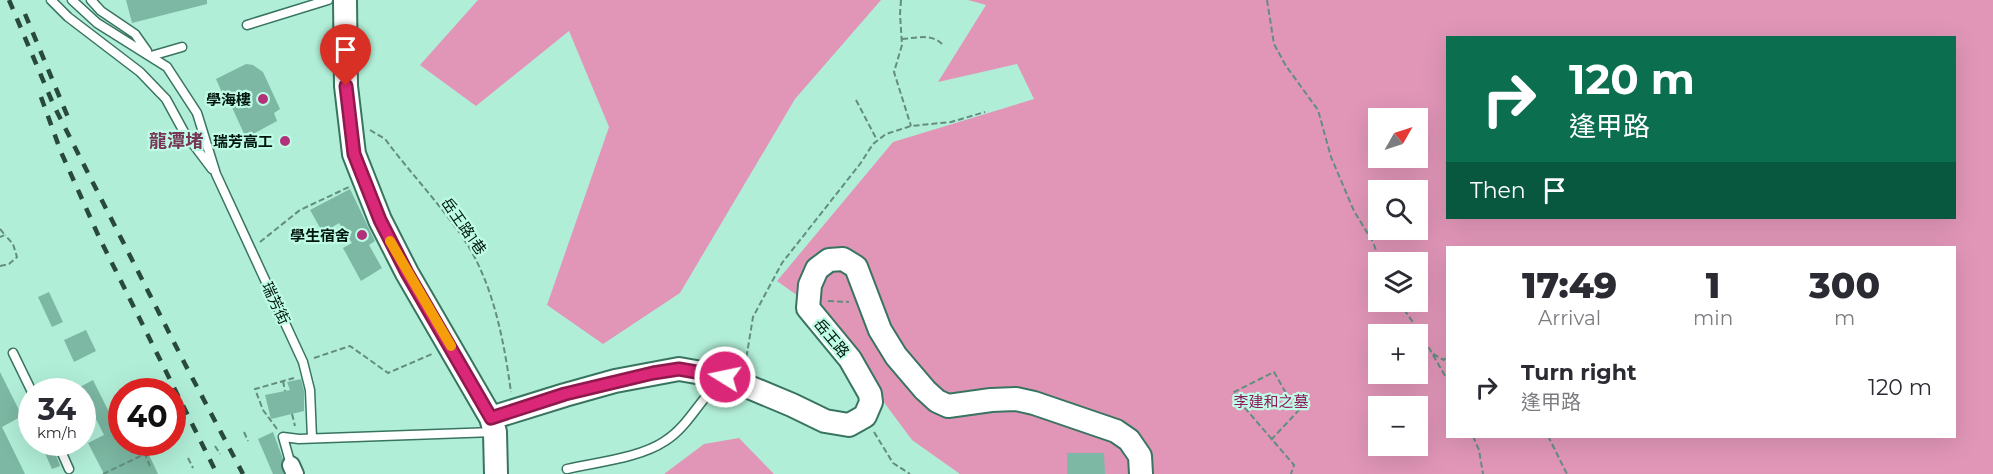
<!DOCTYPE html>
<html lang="en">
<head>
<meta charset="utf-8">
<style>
  :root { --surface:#fff; --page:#f7f7f7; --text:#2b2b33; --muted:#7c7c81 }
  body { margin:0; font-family:Montserrat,"Noto Sans TC",sans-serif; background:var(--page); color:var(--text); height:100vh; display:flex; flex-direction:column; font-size:22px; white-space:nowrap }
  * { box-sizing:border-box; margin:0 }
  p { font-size:20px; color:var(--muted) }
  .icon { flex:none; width:33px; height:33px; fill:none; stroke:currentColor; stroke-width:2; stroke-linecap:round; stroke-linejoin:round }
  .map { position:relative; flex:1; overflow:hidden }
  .drawer { position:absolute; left:1446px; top:246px; width:510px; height:192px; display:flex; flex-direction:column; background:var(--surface); border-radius:0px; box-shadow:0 6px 24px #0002 }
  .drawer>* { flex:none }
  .hud { position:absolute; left:1446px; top:36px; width:510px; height:183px; border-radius:0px; box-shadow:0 6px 24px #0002; background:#0b6e4f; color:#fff; overflow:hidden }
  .needle { width:39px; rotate:51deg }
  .fabs { position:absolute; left:1368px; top:108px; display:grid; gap:12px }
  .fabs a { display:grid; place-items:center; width:60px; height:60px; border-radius:0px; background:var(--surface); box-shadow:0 6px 24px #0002; font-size:30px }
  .speed { position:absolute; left:18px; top:378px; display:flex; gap:12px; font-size:30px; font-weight:700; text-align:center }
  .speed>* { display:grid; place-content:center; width:78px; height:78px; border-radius:50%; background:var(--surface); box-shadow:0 6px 24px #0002; line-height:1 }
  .speed small { font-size:15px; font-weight:400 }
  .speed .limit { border:9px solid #d22; background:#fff; color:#111 }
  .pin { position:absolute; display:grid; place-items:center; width:51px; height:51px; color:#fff; margin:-62px -26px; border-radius:50% 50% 50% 0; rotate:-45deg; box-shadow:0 0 6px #0007 }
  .pin .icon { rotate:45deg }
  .me { position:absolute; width:66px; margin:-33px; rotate:280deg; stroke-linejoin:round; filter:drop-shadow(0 0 4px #0008) }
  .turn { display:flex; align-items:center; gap:21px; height:126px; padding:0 24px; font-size:27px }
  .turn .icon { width:78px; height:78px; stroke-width:2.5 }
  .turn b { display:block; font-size:42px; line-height:51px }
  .then { display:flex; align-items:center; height:57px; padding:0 24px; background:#0003; gap:12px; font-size:22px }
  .eta { display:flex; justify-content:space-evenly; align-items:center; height:102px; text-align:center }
  .eta b { font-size:36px; font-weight:800; line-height:42px }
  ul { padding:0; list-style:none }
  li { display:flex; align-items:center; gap:18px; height:78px; padding:0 24px }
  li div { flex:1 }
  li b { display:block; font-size:22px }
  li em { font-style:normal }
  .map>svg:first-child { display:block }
</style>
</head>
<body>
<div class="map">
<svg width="1993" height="474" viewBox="0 0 1993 474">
  <rect width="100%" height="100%" fill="#b1eed8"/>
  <path fill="#e196b8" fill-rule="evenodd" d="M 478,0 L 881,0 L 795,99 L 680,293 L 603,344 L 547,305 L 609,127 L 569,31 L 476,106 L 420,65 Z
    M 968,0 L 1993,0 L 1993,474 L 960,474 L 912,440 L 880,397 L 833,321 L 777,281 L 893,142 L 1034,99 L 1017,64 L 938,82 L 986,5 ZM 1448,38 L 1954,38 L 1954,218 L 1448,218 ZM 1378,118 L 1418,118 L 1418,158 L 1378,158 ZM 1378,190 L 1418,190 L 1418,230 L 1378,230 ZM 1448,248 L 1954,248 L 1954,436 L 1448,436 ZM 1378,262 L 1418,262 L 1418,302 L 1378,302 ZM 1378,334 L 1418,334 L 1418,374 L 1378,374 ZM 1378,406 L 1418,406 L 1418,446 L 1378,446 Z
    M 739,438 L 774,474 L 664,474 L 704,444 Z"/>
  <path fill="#7cb8a3" d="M 126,0 L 207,0 L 207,4 L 132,23 Z
    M 246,64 L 253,65 L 263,72 L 280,109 L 274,113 L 277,121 L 246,138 L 230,103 L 227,104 L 216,79 Z
    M 350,189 L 375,241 L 369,245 L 382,268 L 361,281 L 343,248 L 352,243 L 339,223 L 323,233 L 310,210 Z
    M 49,292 L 63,322 L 52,327 L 38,297 Z
    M 86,330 L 96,351 L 74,362 L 64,340 Z
    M 0,372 L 22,416 L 2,427 L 25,474 L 0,474 Z
    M 301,379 L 304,391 L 304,411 L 271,419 L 265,395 L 290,390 L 287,382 Z
    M 93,380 L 114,422 L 122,442 L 143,442 L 158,474 L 104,474 L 88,443 L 104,435 L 80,387 Z
    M 273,432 L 283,459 L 281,464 L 284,474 L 273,474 L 258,439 Z
    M 40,442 L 51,442 L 60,466 L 52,469 Z
    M 1067,453 L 1104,453 L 1105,474 L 1067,474 Z"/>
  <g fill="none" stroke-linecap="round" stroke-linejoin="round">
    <defs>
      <path id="lane" d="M 51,0 L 68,17 L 140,72 L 166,99 L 184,132 L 212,169
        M 72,0 L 97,23 L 167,67 L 197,113 L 216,174 L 303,362 L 310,390 L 312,438
        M 91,0 L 101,11 L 135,34 L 147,51
        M 247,25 L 328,0
        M 151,56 L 182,47
        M 13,353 L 32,392
        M 57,442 L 69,469
        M 291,465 L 283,437 L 299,439 L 494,432
        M 567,469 C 597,462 640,458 665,441 C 689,426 700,398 721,381"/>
      <path id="street" d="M 291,465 L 295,474"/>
      <path id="secondary" d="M 345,0 L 346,86 L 354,154 L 380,220 L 407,273 L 491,418 L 495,432 L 496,474
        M 491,418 L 565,395 L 615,381 L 679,369 L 725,377 L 792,405 L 825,421 L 849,425 L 865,416 L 871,402 L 870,394 L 850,359 L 808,308 L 810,285 L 817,269 L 829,260 L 843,259 L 856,267 L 880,330 L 896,356 L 925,390 L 937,401 L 948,406 L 991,400 L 1016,399 L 1034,403 L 1116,431 L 1129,440 L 1140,456 L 1141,474"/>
    </defs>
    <use href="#lane" stroke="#397461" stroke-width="11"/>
    <use href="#street" stroke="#397461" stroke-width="20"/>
    <use href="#secondary" stroke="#397461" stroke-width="26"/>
    <path stroke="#638e7f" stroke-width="2" stroke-dasharray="6 3" stroke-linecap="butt" d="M 901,0 L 900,14 L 902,45 L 894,72 L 911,126
      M 1267,0 L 1274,44 L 1286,66 L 1318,110 L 1331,157 L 1354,211 L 1373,242 L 1380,262
      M 902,39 C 917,38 932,33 943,45
      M 856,100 L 877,140
      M 370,130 L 385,139 C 411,174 443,207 467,244 C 494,287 504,342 511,392
      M 0,229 L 5,235 L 0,237
      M 260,242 L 300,210 L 349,187
      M 0,266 L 9,264 L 17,257 L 13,244 L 5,235
      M 828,301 L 849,302
      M 1399,302 L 1421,334 L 1448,381
      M 1433,354 L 1444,360 L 1448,355
      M 314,358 L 350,346 L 388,373 L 432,354
      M 745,366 L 753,317 L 782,263 L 860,164 L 873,144 L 886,134 L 911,126 L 951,122 L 985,112
      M 283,381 L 285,391
      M 292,414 L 295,426
      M 277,429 L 263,410 L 255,389 L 294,378
      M 244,432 L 248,441
      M 874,432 L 893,463 L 910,474
      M 1473,436 L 1479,450 L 1483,474
      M 1548,436 L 1567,474
      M 1271,440 L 1299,410 L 1290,400 L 1274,372 L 1232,393 L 1294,465 L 1291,474
      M 215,446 L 220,454
      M 188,458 L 193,468
      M 103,474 L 145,454 L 150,466"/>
    <use href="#lane" stroke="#fff" stroke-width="8"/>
    <use href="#street" stroke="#fff" stroke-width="16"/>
    <use href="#secondary" stroke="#fff" stroke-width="22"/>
    <path stroke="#2a493e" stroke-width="4.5" stroke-dasharray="10 10" stroke-linecap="butt" d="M 9,0 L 54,106 L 186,366 L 243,474
      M 25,14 L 70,122
      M 41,97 L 61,152 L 99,237 L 217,474"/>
  </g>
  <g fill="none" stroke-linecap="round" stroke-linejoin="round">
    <defs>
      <path id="route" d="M 346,86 L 354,154 L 380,220 L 407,273 L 491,418 L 565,394 L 653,373 L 679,369 L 725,377"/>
    </defs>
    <use href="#route" stroke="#8e194d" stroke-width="15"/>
    <use href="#route" stroke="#db2777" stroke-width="10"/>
    <path stroke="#f59e0b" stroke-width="10" d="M 390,241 L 451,346"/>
  </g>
  <g fill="#b3317a" stroke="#befce5" stroke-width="2">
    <circle cx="263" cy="99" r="6"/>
    <circle cx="285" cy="141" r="6"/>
    <circle cx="362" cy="235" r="6"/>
  </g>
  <g text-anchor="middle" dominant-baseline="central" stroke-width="4.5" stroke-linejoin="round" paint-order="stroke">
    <g font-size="15" font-weight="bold" fill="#00160f" stroke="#befce5" text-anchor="end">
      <text x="251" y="99">學海樓</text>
      <text x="273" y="141">瑞芳高工</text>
      <text x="350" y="235">學生宿舍</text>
    </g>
    <g font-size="15" fill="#00160f" stroke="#befce5">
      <text transform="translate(464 226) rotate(55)">岳王路1巷</text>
      <text transform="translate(276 303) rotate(65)">瑞芳街</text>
      <text transform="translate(832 338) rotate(50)">岳王路</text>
    </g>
    <g font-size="15" fill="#8f1b5e" stroke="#befce5">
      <text x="1271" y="401">李建和之墓</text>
    </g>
    <g font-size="18" font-weight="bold" fill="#783657" stroke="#befce5">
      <text x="176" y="141">龍潭堵</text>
    </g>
  </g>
</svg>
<div class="fabs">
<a><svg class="needle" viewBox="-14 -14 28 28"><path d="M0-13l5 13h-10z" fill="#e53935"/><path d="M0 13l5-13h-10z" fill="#7c7c81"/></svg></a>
<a><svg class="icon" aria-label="search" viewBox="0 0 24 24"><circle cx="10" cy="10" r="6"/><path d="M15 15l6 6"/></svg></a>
<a><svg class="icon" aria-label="layers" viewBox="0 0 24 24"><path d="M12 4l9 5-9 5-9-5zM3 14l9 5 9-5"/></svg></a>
<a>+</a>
<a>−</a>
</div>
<div class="speed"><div>34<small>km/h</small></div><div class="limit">40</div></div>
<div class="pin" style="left:346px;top:86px;background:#d93025"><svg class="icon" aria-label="arrive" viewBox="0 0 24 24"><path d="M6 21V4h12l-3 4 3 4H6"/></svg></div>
<svg class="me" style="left:725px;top:377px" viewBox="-20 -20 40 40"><circle r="17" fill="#db2777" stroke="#fff" stroke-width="3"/><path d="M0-11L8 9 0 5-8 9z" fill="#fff"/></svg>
<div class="hud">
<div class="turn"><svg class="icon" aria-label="right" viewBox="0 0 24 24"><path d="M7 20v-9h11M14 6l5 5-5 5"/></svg><div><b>120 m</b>逢甲路</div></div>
<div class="then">Then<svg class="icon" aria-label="arrive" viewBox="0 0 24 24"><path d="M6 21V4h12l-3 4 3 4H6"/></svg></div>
</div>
<section class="drawer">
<div class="eta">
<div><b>17:49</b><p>Arrival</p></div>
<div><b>1</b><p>min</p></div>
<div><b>300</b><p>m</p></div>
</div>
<ul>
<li><svg class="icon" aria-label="right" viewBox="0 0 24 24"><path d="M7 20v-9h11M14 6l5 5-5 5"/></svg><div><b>Turn right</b><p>逢甲路</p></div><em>120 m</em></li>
</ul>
</section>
</div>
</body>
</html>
